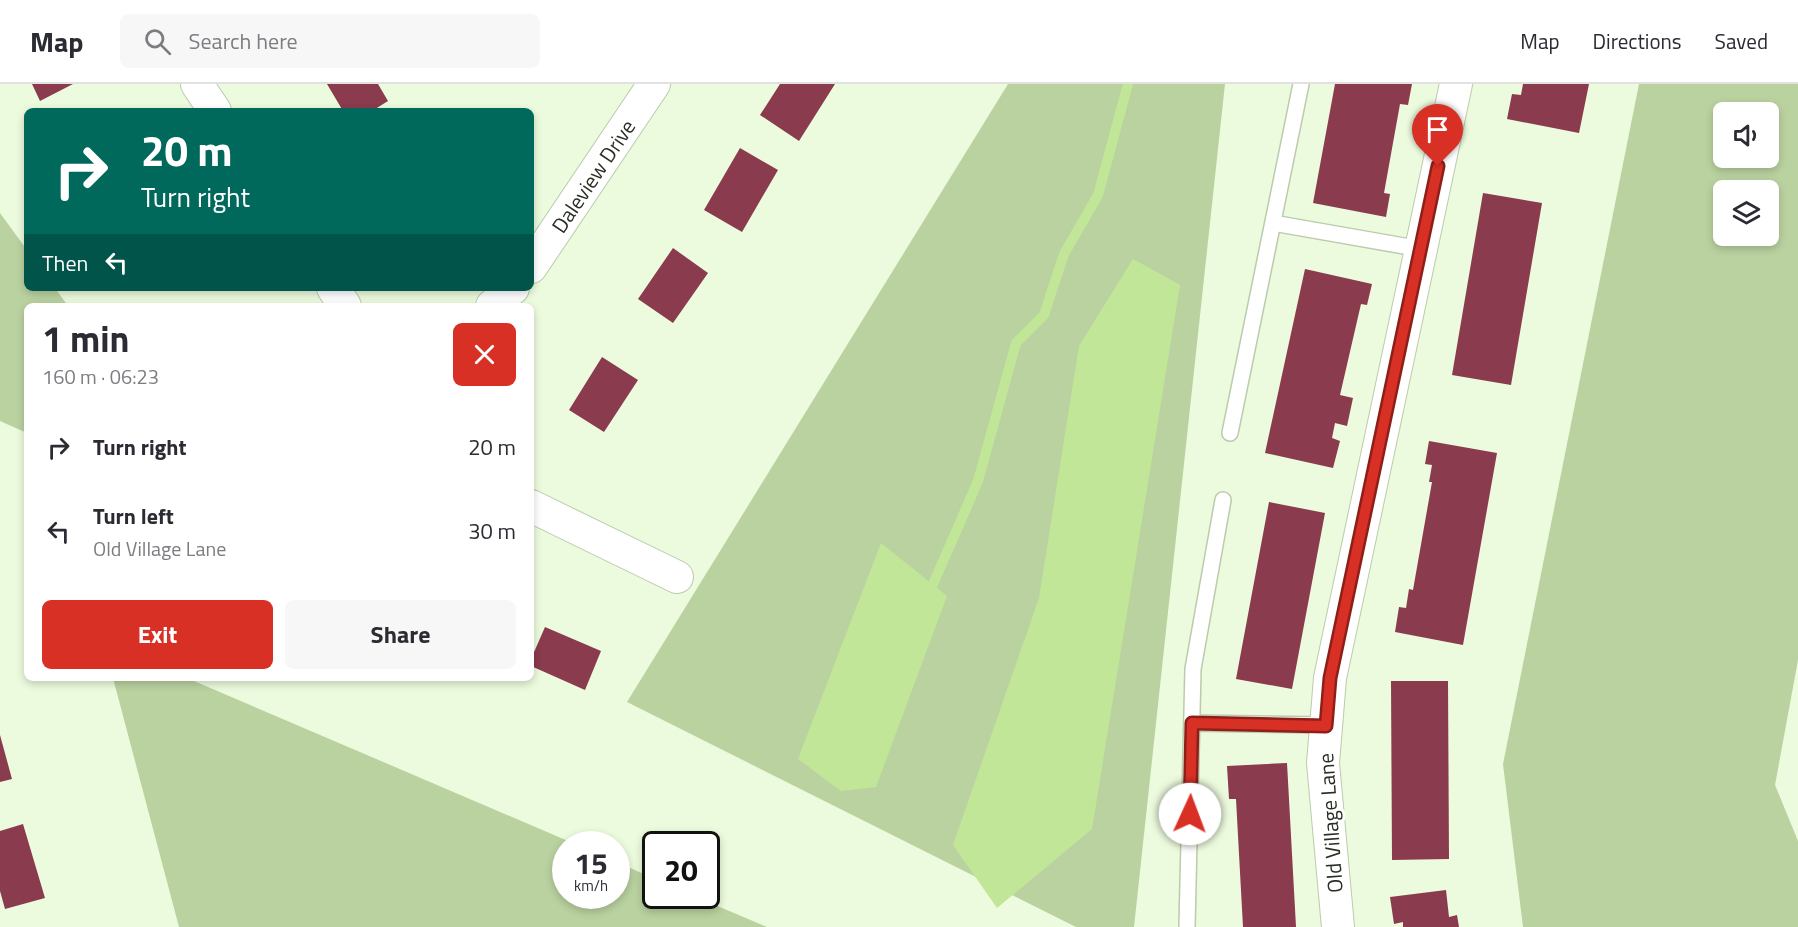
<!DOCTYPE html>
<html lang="en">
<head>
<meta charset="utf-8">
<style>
  :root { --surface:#fff; --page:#f7f7f7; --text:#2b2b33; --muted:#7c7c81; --line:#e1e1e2; --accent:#d93025 }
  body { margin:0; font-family:"Titillium Web",sans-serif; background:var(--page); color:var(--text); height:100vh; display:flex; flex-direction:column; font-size:22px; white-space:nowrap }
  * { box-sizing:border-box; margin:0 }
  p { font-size:20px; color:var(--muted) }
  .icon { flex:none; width:33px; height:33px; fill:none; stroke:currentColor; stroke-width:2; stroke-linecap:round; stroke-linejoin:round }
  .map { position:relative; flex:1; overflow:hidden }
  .side { position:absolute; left:24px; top:219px; width:510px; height:378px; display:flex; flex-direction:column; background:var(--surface); border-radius:9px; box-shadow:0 3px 9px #0003 }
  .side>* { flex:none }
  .top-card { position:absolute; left:24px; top:24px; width:510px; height:183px; border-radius:9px; box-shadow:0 3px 9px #0003; background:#00695c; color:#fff; overflow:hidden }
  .fabs { position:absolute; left:1713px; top:18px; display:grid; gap:12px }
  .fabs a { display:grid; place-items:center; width:66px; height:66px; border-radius:9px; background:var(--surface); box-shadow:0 3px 9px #0003; font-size:30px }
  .speed { position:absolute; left:552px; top:747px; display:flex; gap:12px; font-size:30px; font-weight:700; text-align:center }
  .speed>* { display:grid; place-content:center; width:78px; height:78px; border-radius:50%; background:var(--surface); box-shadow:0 3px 9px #0003; line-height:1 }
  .speed small { font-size:15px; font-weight:400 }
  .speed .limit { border:3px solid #111; border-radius:9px; background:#fff; color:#111 }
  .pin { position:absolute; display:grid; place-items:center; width:51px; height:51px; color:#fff; margin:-62px -26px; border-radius:50% 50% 50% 0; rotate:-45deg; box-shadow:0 0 6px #0007 }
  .pin .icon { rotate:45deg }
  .me { position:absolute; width:66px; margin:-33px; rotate:2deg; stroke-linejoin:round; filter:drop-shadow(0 0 4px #0008) }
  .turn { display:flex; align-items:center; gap:21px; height:126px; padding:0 18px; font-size:27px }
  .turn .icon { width:78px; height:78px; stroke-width:2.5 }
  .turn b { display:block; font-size:42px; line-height:51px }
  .then { display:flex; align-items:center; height:57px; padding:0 18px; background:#0003; gap:12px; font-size:22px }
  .round { display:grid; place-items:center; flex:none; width:63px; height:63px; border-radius:9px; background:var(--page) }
  .head { display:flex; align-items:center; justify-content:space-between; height:102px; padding:0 18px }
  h1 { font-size:36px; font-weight:700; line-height:45px }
  .action { display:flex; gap:12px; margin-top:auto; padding:12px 18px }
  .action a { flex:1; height:69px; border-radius:9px; background:var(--accent); color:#fff; font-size:24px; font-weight:700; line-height:69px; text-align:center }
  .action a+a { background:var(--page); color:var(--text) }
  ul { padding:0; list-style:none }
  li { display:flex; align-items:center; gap:18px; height:84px; padding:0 18px }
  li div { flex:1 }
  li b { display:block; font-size:22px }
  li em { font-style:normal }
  header { display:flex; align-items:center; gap:36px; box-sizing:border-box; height:84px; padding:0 30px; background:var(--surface); border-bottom:2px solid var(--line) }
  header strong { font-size:28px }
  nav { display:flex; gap:33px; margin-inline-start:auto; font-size:21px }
  .search { width:420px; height:54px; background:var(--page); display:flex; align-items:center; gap:15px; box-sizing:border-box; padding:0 21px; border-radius:9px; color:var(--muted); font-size:22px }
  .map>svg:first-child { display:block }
</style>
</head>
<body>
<header>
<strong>Map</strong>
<div class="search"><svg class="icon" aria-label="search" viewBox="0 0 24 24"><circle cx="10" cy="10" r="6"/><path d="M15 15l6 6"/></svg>Search here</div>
<nav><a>Map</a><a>Directions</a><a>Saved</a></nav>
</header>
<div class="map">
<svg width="1798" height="843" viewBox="0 0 1798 843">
  <rect width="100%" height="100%" fill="#ecfadd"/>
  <path fill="#bad2a0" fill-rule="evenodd" d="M 1008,0 L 1225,0 L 1134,843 L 1076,843 L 627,618 Z
    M 1639,0 L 1798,0 L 1798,576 L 1775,701 L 1798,757 L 1798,843 L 1523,843 L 1503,680 ZM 1724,28 L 1768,28 L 1768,74 L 1724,74 ZM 1724,106 L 1768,106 L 1768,152 L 1724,152 Z
    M 0,129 L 27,166 L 27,204 L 55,204 L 68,222 L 27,222 L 27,349 L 0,337 Z
    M 113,594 L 187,594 L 575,760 L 566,760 L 566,812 L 616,812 L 617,778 L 655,795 L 656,812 L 694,812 L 767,843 L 179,843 Z"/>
  <path fill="#c2e698" d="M 1133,175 L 1180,201 L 1092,745 L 997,824 L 953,761 L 1039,514 L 1079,262 Z
    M 881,459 L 947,512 L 876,703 L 841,707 L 798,675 Z"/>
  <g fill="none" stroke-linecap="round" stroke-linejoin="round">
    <path stroke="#c2e698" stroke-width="10" d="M 927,514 L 978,397 L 1016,259 L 1044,231 L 1064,170 L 1098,111 L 1128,0"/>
  </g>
  <path fill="#8a3b4d" d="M 32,0 L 73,0 L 40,17 Z
    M 327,0 L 378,0 L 388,17 L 372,27 L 343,27 Z
    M 780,0 L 835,0 L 799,57 L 760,31 Z
    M 1335,0 L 1412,0 L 1408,21 L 1400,20 L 1384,109 L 1390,110 L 1386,133 L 1313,119 Z
    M 1523,0 L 1589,0 L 1579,49 L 1507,35 L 1512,10 L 1521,11 Z
    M 740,64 L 778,86 L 742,148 L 704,126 Z
    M 1483,109 L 1542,119 L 1511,301 L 1452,291 Z
    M 673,164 L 708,189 L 673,239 L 638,215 Z
    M 1305,185 L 1372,200 L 1367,221 L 1361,220 L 1340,311 L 1353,314 L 1347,342 L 1335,339 L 1332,354 L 1340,357 L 1333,384 L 1265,369 Z
    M 602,273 L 638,296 L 604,348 L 569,326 Z
    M 1429,357 L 1497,369 L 1463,561 L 1395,548 L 1399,523 L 1406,524 L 1409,505 L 1413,506 L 1432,398 L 1429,398 L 1432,381 L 1425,380 Z
    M 1269,418 L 1325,429 L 1292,605 L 1236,595 Z
    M 545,543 L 601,567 L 585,606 L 531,582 L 531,575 Z
    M 1391,597 L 1448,597 L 1449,775 L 1392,776 Z
    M 0,651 L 12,695 L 0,698 Z
    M 1287,679 L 1296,843 L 1243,843 L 1236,715 L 1229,715 L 1227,682 Z
    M 23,740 L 45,814 L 5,825 L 0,807 L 0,747 Z
    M 1446,806 L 1449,833 L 1457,831 L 1459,843 L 1403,843 L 1403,838 L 1394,840 L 1390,813 Z"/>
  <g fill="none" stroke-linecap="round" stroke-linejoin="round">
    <defs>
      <path id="service" d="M 1273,139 L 1421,165
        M 1230,349 L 1301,0
        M 1192,639 L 1326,641
        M 1187,843 L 1193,585 L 1223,416"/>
      <path id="minor" d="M 197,0 L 215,27
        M 531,183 L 654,0
        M 333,204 L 345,222
        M 492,222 L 513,204
        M 531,422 L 677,493
        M 1338,843 L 1323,679 L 1330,594 L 1456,0"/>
    </defs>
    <use href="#service" stroke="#bccaad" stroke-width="18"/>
    <use href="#minor" stroke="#bccaad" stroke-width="34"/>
    <use href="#service" stroke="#fff" stroke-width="15"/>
    <use href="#minor" stroke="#fff" stroke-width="32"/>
  </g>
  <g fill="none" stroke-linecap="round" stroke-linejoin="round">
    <defs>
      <path id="route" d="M 1190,730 L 1192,639 L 1326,642 L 1330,594 L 1438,82"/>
    </defs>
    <use href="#route" stroke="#8d1f18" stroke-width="15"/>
    <use href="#route" stroke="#d93025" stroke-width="10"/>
  </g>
  <g text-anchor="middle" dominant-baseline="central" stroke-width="6" stroke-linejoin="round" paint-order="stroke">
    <g font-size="21" fill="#292f24" stroke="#fff">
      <text transform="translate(593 92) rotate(-56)">Daleview Drive</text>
      <text transform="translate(1330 739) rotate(-94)">Old Village Lane</text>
    </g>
  </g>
</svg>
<div class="fabs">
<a><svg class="icon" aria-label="sound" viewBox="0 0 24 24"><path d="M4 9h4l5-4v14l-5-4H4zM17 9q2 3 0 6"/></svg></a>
<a><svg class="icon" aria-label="layers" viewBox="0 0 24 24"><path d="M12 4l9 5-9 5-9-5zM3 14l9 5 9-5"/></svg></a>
</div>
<div class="speed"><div>15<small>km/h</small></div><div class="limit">20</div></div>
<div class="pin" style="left:1438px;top:82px;background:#d93025"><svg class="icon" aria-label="arrive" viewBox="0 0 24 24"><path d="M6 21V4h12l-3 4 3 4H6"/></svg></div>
<svg class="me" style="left:1190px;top:730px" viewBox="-20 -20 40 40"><circle r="19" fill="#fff"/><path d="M0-13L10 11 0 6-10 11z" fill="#d93025"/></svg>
<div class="top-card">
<div class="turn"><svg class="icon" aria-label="right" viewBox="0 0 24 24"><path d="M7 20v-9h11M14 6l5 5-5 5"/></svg><div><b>20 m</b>Turn right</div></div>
<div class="then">Then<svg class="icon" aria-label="left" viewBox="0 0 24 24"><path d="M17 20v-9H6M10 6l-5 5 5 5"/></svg></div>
</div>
<section class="side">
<div class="head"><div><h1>1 min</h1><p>160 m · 06:23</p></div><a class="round" style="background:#d93025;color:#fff"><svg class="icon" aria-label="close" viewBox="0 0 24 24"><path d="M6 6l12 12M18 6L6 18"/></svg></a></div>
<ul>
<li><svg class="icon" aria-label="right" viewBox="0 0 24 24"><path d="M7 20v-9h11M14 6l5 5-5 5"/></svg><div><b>Turn right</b></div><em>20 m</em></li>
<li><svg class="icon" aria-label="left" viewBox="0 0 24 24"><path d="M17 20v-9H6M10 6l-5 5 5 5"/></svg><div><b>Turn left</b><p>Old Village Lane</p></div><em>30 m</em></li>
</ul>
<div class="action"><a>Exit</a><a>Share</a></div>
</section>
</div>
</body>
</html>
